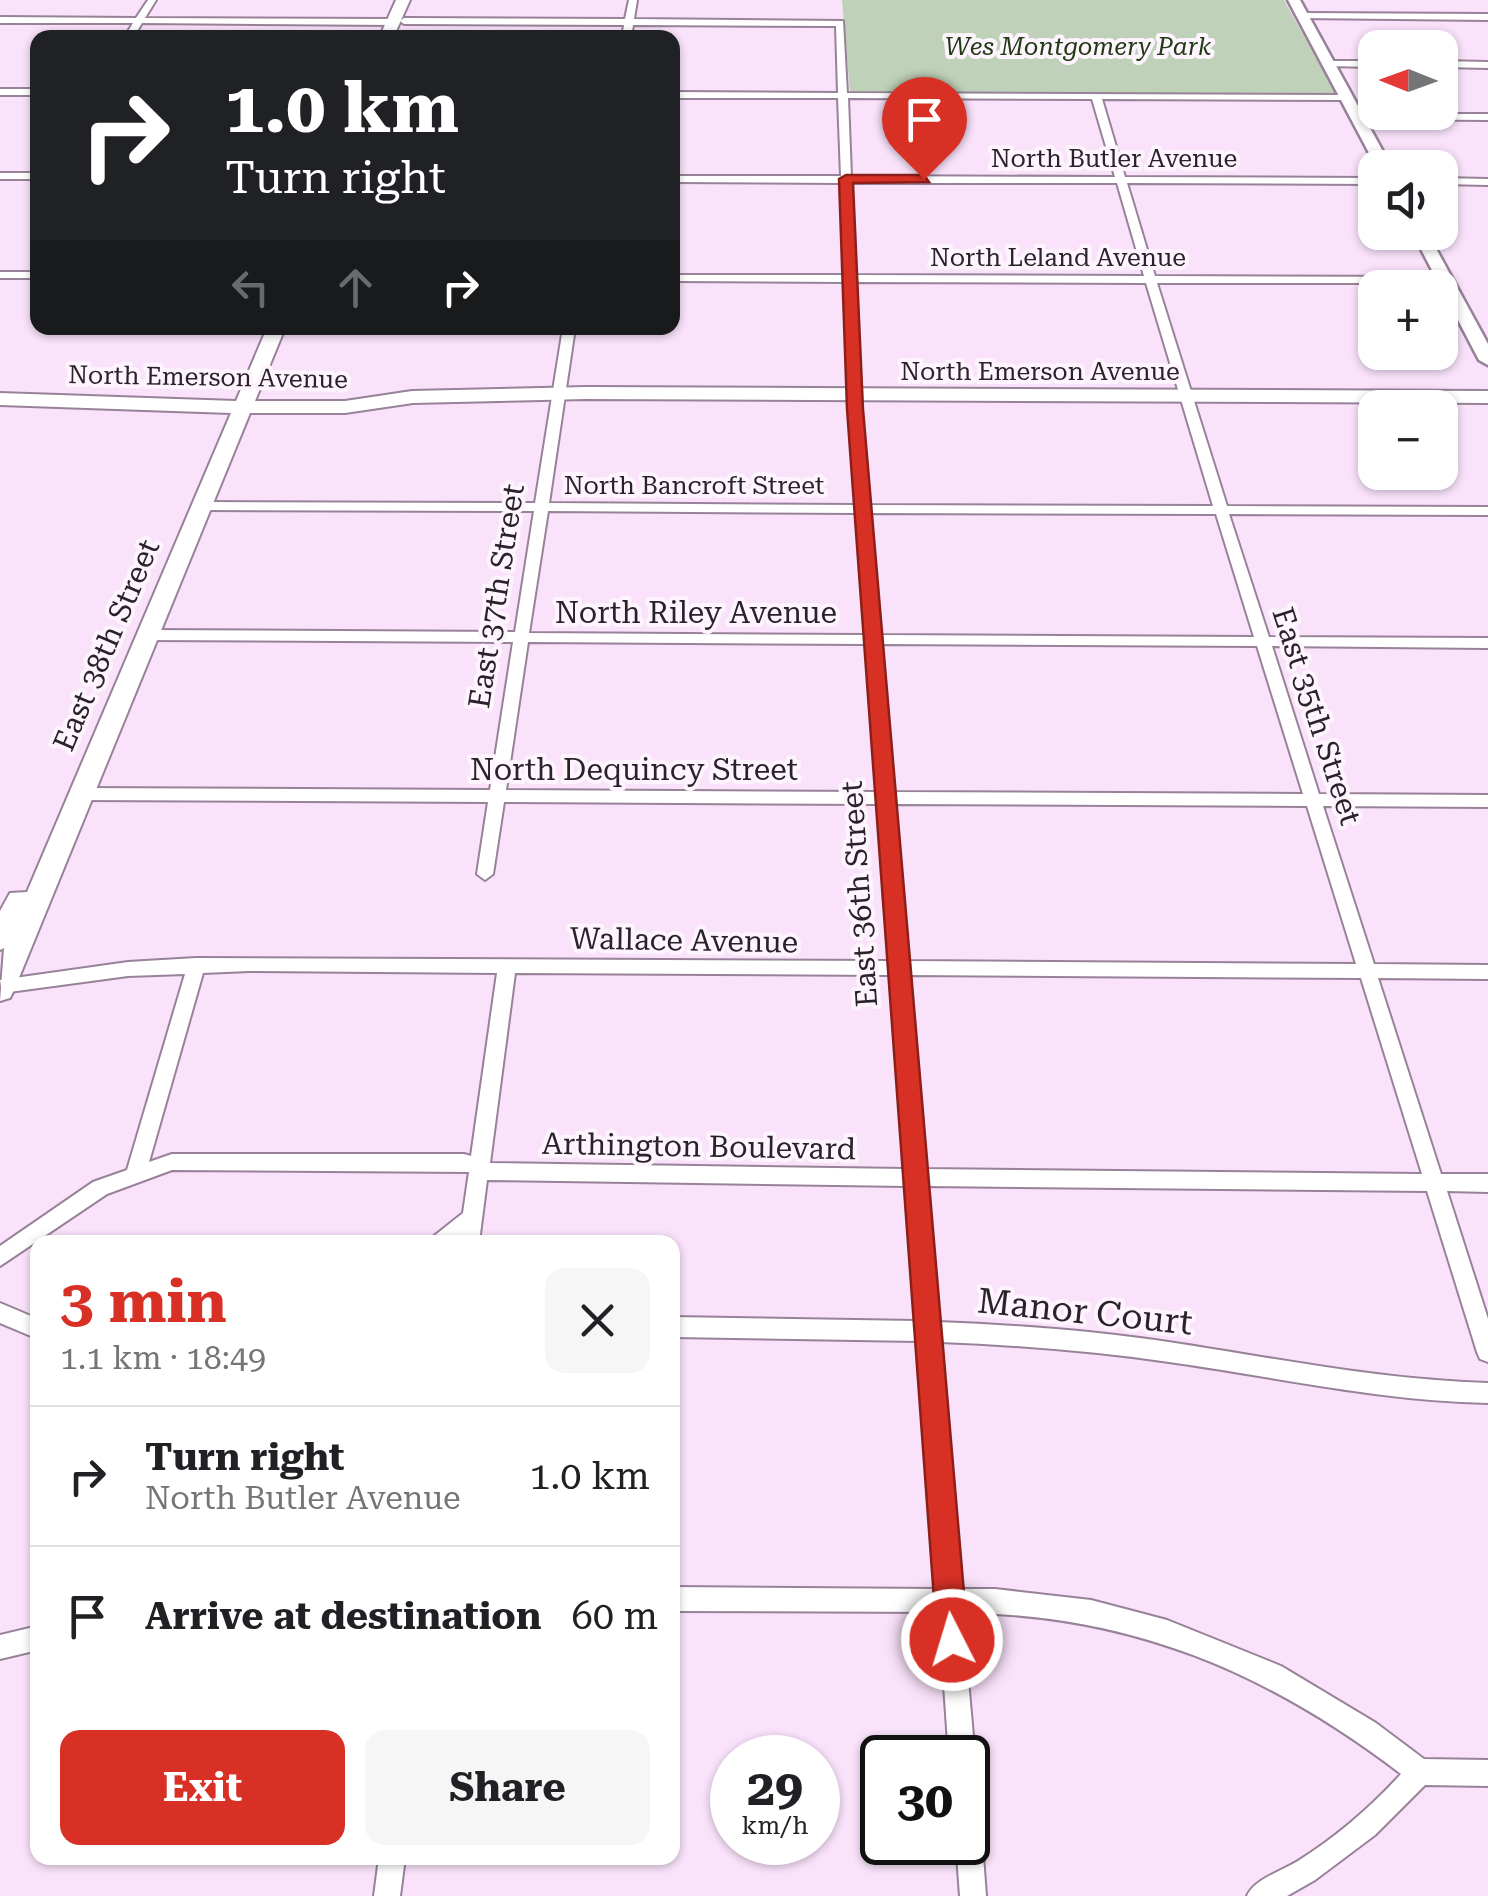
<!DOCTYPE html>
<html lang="en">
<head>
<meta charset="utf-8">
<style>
  :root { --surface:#fff; --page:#f6f6f6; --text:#202124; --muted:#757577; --line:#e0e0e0; --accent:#d93025 }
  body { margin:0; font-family:"Roboto Serif",serif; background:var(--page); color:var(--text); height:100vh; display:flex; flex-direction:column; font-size:38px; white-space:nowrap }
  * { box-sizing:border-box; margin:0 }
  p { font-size:32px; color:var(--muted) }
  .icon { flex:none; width:55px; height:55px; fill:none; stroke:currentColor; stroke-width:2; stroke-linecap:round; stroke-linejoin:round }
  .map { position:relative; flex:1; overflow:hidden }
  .drawer { position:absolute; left:30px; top:1235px; width:650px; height:630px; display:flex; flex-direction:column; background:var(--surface); border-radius:20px; box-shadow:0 2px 8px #0004 }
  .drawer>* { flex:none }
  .guide { position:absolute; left:30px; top:30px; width:650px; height:305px; border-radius:20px; box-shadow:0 2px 8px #0004; background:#202124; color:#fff; overflow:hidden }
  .needle { width:65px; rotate:271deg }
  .tools { position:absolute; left:1358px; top:30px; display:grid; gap:20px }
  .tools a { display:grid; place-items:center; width:100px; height:100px; border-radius:20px; background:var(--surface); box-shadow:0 2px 8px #0004; font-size:50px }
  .speed { position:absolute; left:710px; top:1735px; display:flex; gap:20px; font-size:50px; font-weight:700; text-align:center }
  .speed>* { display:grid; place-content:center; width:130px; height:130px; border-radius:50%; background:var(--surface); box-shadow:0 2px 8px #0004; line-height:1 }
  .speed small { font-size:25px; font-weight:400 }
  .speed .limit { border:5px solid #111; border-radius:15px; background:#fff; color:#111 }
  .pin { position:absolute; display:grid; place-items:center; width:85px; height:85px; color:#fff; margin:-102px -42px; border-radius:50% 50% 50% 0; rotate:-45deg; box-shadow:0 0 10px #0007 }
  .pin .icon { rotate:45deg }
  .me { position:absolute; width:110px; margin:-55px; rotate:355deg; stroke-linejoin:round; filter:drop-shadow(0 0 8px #0008) }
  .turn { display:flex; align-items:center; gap:35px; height:210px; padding:0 30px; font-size:45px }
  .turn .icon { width:130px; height:130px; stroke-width:2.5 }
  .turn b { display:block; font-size:70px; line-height:85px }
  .lanes { display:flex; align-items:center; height:95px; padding:0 30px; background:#0003; justify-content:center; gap:50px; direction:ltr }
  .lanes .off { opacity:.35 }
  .round { display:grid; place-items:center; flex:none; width:105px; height:105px; border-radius:20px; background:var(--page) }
  .headline { display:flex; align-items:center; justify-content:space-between; height:170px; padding:0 30px }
  h1 { font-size:60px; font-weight:700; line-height:75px; color:var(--accent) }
  .action { display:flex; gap:20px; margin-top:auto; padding:20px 30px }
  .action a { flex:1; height:115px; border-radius:20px; background:var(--accent); color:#fff; font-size:40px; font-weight:700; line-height:115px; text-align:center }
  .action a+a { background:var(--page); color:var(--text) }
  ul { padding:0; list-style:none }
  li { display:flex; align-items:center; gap:30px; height:140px; padding:0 30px; border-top:2px solid var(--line) }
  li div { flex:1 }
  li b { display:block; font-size:38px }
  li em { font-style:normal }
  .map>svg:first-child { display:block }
</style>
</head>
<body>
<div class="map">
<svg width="1488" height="1896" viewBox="0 0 1488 1896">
  <rect width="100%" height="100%" fill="#f9e2fa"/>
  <path fill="#bfd1b8" d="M 842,0 L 1284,0 L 1336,94 L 850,92 Z"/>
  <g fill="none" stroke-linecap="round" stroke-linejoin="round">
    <defs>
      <path id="minor" d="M 148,0 L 156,0 L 145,18 L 394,19 L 398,22 L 394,25 L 142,23 L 133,38 L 124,38 L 133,23 L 0,23 L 0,17 L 136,18 Z
        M 629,0 L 637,0 L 634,19 L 843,21 L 847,93 L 1349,95 L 1349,99 L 1346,100 L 1102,99 L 1125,177 L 1375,178 L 1375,184 L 1127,183 L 1155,276 L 1444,277 L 1450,280 L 1444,283 L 1157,283 L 1227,506 L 1488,507 L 1488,515 L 1229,514 L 1269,637 L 1488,638 L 1488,648 L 1272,646 L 1319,794 L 1488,795 L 1488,807 L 1323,806 L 1374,964 L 1488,965 L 1488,979 L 1378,978 L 1441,1174 L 1488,1174 L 1488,1192 L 1447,1191 L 1488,1319 L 1488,1362 L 1480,1359 L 1477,1352 L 1427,1191 L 927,1186 L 938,1322 C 1017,1325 1097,1331 1175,1343 C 1280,1359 1382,1380 1488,1383 L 1488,1403 C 1380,1401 1276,1377 1169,1362 C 1093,1351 1016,1345 940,1342 L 960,1589 L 995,1589 L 1091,1600 L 1167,1620 L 1281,1666 L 1376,1723 L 1424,1759 L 1488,1760 L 1488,1786 L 1425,1785 L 1375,1835 L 1315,1880 L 1287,1896 L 1247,1896 C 1254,1879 1282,1871 1298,1861 C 1336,1837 1371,1807 1401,1774 C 1269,1673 1131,1614 962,1613 L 975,1758 L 968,1768 L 968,1758 L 949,1758 L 939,1612 L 672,1611 L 672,1587 L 937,1589 L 918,1341 L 672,1337 L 672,1317 L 917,1321 L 907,1186 L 487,1180 L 479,1242 L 459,1242 L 459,1240 L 456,1242 L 431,1242 L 434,1236 L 463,1213 L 469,1172 L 172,1170 L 107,1194 L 0,1266 L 0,1246 L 93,1182 L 127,1170 L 185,974 L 128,976 L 2,993 L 0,980 L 128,962 L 196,958 L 890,961 L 878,804 L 504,802 L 493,874 L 485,880 L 477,874 L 488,802 L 79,800 L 71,794 L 79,788 L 490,790 L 513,642 L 145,640 L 138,635 L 145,630 L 515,632 L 534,511 L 200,510 L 193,506 L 200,502 L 535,503 L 563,328 L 575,328 L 549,503 L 856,505 L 848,395 L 844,282 L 672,281 L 672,275 L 844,275 L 841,183 L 672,182 L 672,176 L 841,176 L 838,98 L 672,98 L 672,92 L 838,93 L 836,26 L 633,25 L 631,38 L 622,38 L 624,25 L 404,24 L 400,21 L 404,18 L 625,19 ZM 848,98 L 1092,99 L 1115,177 L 851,176 ZM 851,183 L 1117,183 L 1144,276 L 855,275 ZM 855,282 L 1146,283 L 1213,506 L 869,505 L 860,395 ZM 548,511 L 857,513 L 866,635 L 529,633 ZM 870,513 L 1216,514 L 1254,637 L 880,635 ZM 528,642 L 866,644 L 877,792 L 506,790 ZM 881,644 L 1257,646 L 1303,794 L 894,792 ZM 894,804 L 1307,806 L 1356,964 L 908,961 ZM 249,971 L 497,973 L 471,1156 L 464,1154 L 172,1154 L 149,1162 L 203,973 ZM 515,973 L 891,975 L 906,1169 L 490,1163 ZM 909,975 L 1361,978 L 1422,1174 L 925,1169 Z
        M 1303,13 L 1488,14 L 1488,20 L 1300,18 Z
        M 1329,61 L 1375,61 L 1375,67 L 1326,66 L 1324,64 Z
        M 1440,61 L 1488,62 L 1488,68 L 1440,67 Z
        M 0,89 L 38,89 L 38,95 L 0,95 Z
        M 1357,114 L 1488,114 L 1488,120 L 1354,119 L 1354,115 Z
        M 0,173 L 38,173 L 38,179 L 0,179 Z
        M 1440,178 L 1488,179 L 1488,185 L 1440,184 Z
        M 0,272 L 38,272 L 38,278 L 0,278 Z
        M 0,1303 L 38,1319 L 38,1339 L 0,1323 Z
        M 38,1626 L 38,1650 L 0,1659 L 0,1635 Z
        M 968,1816 L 977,1820 L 981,1829 L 986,1896 L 960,1896 L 956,1842 L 968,1842 Z
        M 379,1858 L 405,1858 L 400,1896 L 374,1896 Z"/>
      <path id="secondary" d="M 1288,0 L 1300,0 L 1392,168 L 1377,168 Z
        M 1412,232 L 1427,232 L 1488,344 L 1488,365 L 1479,360 Z"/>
      <path id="primary" d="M 396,0 L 410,0 L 393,38 L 379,38 Z
        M 267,328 L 285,328 L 255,401 L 345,401 L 412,391 L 586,387 L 1488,391 L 1488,403 L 586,399 L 413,403 L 345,413 L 250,413 L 14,990 L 10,998 L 0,1001 L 4,948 L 0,950 L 0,911 L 10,893 L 27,892 L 231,413 L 0,405 L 0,393 L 236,401 Z"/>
    </defs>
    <use href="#minor" stroke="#978298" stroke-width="4"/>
    <use href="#secondary" stroke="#978298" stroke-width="5"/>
    <use href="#primary" stroke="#978298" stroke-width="4"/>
    <use href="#minor" fill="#fff" fill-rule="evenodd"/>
    <use href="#secondary" fill="#fff" fill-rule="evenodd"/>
    <use href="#primary" fill="#fff" fill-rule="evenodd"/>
  </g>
  <path fill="#d93025" stroke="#8d1f18" stroke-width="2.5" d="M 924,175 L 929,182 L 853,183 L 863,409 L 968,1640 L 964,1652 L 952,1656 L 941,1652 L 937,1640 L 847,409 L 839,179 L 846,175 Z"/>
  <g text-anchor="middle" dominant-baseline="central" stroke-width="8" stroke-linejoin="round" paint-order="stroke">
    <g font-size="25" font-style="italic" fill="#203a13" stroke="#fef4fe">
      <text x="1078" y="46">Wes Montgomery Park</text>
    </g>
    <g font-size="25" fill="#2a222a" stroke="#fef4fe">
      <text x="1114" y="158">North Butler Avenue</text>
      <text x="1058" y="257">North Leland Avenue</text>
      <text x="1040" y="371">North Emerson Avenue</text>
      <text transform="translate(208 377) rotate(1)">North Emerson Avenue</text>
      <text x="694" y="485">North Bancroft Street</text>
    </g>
    <g font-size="30" fill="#2a222a" stroke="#fef4fe">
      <text transform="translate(496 596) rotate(-81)">East 37th Street</text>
      <text x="696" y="612">North Riley Avenue</text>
      <text transform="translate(106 645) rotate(-67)">East 38th Street</text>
      <text transform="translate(1317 716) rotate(72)">East 35th Street</text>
      <text x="634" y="769">North Dequincy Street</text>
      <text transform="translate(859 894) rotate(-94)">East 36th Street</text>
      <text transform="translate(684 940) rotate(1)">Wallace Avenue</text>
      <text transform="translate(699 1146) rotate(1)">Arthington Boulevard</text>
    </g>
    <g font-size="35" fill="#2a222a" stroke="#fef4fe">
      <text transform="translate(1085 1312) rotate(6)">Manor Court</text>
    </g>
  </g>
</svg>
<div class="tools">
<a><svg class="needle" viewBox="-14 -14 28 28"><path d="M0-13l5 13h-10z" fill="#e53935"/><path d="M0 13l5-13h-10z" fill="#757577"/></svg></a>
<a><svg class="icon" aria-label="sound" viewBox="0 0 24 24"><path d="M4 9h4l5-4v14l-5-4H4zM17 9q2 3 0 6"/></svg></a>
<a>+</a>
<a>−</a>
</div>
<div class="speed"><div>29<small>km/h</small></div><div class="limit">30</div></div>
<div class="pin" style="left:924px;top:179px;background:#d93025"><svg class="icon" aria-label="arrive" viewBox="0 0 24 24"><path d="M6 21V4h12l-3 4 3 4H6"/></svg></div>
<svg class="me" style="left:952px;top:1640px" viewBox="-20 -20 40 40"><circle r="17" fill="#d93025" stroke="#fff" stroke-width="3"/><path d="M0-11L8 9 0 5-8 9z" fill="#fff"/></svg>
<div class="guide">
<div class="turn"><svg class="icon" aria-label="right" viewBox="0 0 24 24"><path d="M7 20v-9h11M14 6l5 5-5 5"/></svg><div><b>1.0 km</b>Turn right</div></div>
<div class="lanes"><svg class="icon off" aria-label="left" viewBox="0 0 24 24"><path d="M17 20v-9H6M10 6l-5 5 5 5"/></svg><svg class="icon off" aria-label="ahead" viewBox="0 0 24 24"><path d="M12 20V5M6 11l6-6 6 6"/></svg><svg class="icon" aria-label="right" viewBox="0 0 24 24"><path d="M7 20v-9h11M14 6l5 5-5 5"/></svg></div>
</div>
<section class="drawer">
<div class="headline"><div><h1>3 min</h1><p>1.1 km · 18:49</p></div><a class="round"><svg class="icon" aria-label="close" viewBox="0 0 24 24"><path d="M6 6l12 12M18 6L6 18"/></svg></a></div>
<ul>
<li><svg class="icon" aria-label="right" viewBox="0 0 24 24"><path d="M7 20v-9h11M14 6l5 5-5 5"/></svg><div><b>Turn right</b><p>North Butler Avenue</p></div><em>1.0 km</em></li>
<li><svg class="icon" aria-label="arrive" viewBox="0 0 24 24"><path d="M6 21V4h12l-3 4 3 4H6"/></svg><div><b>Arrive at destination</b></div><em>60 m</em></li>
</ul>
<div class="action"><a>Exit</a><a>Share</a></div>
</section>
</div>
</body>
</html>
